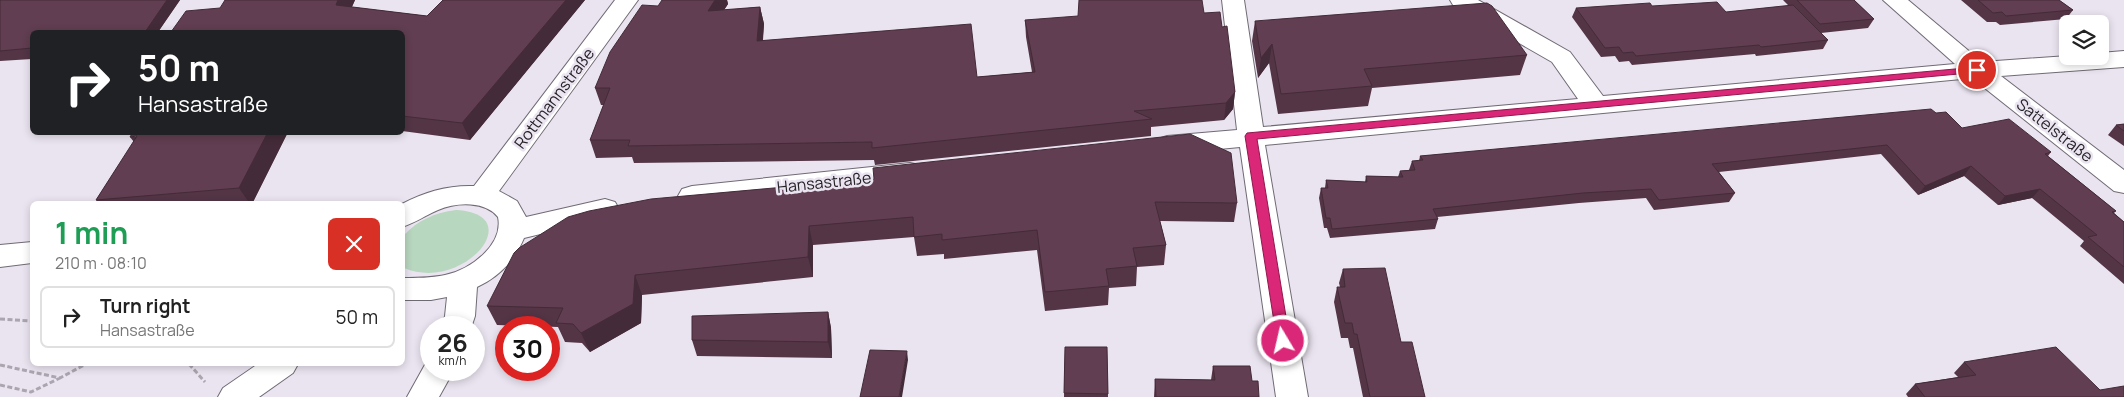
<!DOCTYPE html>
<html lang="en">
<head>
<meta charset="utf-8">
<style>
  :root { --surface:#fff; --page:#f2f2f2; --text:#222; --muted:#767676; --line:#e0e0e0 }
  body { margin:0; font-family:Manrope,sans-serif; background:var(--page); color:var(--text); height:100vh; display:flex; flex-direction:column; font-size:19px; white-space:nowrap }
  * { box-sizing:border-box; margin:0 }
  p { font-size:16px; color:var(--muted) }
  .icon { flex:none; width:28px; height:28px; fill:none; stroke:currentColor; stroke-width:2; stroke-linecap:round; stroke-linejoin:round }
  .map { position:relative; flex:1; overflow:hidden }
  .panel { position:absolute; left:30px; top:201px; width:375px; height:165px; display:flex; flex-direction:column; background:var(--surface); border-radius:8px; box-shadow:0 2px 8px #0003 }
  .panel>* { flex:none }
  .banner { position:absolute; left:30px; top:30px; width:375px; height:105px; border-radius:8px; box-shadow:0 2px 8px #0003; background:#202124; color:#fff; overflow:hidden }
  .fabs { position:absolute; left:2059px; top:15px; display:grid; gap:10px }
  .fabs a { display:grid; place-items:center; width:50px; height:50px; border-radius:8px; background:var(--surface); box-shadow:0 2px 8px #0003; font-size:25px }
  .speed { position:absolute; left:420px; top:316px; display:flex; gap:10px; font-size:25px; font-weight:700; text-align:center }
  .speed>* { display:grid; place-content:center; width:65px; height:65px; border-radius:50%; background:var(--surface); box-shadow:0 2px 8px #0003; line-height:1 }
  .speed small { font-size:12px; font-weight:400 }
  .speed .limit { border:8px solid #d22; background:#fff; color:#111 }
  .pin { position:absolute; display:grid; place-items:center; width:42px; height:42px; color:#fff; margin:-21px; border:2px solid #fff; border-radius:50%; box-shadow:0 1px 5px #0007 }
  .me { position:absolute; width:55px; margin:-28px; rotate:351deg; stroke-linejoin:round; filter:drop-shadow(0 0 4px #0008) }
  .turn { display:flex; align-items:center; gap:18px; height:105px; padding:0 25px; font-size:22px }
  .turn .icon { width:65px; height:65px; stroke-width:2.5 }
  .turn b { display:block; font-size:35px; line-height:42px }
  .round { display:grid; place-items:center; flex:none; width:52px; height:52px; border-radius:8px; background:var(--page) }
  .headline { display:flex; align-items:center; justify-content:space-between; height:85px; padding:0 25px }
  h1 { font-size:30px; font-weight:700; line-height:38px; color:#1e9e55 }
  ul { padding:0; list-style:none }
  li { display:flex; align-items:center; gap:15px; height:62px; margin:0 10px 8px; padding:0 15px; border:2px solid var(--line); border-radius:8px }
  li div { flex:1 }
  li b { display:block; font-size:19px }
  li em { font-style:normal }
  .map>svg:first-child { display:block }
</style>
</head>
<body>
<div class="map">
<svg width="2124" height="397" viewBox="0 0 2124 397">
  <rect width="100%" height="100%" fill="#eae4f0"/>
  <path fill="#b8d7bf" d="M 456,210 C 530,214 463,293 404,268 L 403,236 C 418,220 434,213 456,210 Z"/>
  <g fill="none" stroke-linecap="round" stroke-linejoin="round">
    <defs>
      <path id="minor" d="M 615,0 L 638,0 L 499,191 L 517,201 L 526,217 L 605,199 L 615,202 L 619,209 L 615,216 L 524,238 C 515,260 499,277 477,287 L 475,316 L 471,328 L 441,328 L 445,316 L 447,297 L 431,300 L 402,300 L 402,278 C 417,278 431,278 445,275 C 470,270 504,245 498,217 C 485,201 457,202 438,210 C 426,215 415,223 402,227 L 402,204 C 424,192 449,185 474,186 Z
        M 1222,0 L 1244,0 L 1263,127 L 1578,99 L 1552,62 L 1453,5 L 1450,0 L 1478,0 L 1570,52 L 1603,96 L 1955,64 L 1883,0 L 1908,0 L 1982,62 L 2068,56 L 2100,56 L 2100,53 L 2124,51 L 2124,67 L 2001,76 L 2124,170 L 2124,193 L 2114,191 L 1972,78 L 1265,145 L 1308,397 L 1276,397 L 1240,147 L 1167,154 L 1158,151 L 1154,145 L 1158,139 L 1167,136 L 1237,130 Z
        M 910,163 L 920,165 L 923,172 L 920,179 L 910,181 L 692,206 L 682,203 L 678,196 L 682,189 L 692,186 Z
        M 32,242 L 32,263 L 0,267 L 0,245 Z
        M 431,360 L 431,370 L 454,370 L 439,397 L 407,397 L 427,361 Z
        M 258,364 L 298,364 L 293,373 L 259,397 L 218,397 L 223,388 Z"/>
    </defs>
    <use href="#minor" stroke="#706a74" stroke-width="2"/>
    <path stroke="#aaa5af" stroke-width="3" stroke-dasharray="5 2.5" stroke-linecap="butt" d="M 0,319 L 32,321
      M 189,364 L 205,382
      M 0,365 L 60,378 L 86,364
      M 0,385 L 31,392 L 60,378"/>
    <use href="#minor" fill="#fff" fill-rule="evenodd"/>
  </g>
  <path fill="#533546" d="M 0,0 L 180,0 L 158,32 L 32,32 L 32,59 L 0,61 Z
    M 225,0 L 355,0 L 352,7 L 427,16 L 443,0 L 585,0 L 470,140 L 402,131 L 402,32 Z
    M 727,0 L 728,4 L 724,10 L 760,7 L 764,24 L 763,40 L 977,77 L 1032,72 L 1026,37 L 1025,20 L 1204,13 L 1222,27 L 1235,92 L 1233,109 L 1224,120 L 1151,127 L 1151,136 L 875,165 L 874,160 L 634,163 L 632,157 L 596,158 L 590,140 L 604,105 L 601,105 L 595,88 L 658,6 Z
    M 1783,0 L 1854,0 L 1874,19 L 1868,28 L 1821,33 L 1828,40 L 1823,49 L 1756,56 L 1755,54 L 1632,65 L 1629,61 L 1619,62 L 1615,56 L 1601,57 L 1572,17 L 1576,8 L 1726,12 L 1789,6 Z
    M 1961,0 L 2059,0 L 2073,10 L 2066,19 L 2000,25 L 1996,22 L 1987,22 Z
    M 1255,21 L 1527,55 L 1520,75 L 1372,88 L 1368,106 L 1278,114 L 1269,63 L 1258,78 L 1252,41 Z
    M 1936,113 L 1962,128 L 2051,152 L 2048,156 L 2116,211 L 2114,213 L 2124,222 L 2124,284 L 2080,246 L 2084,241 L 2032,198 L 1998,205 L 1964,176 L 1918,195 L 1881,154 L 1719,172 L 1735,193 L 1729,202 L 1654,210 L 1646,198 L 1579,203 L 1437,217 L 1438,219 L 1435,229 L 1330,238 L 1327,228 L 1324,228 L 1319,198 L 1321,188 L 1325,188 L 1326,180 L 1365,182 L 1366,176 L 1398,177 L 1400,171 L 1409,170 L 1412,161 L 1419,161 L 1420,156 Z
    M 2124,124 L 2124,146 L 2108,135 L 2116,125 Z
    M 288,132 L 252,204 L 99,204 L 96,200 L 134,142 L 130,137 Z
    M 874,179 L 1237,203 L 1234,222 L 1160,221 L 1166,245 L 1164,265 L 1137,267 L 1136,286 L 1109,288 L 1108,305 L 1045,311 L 1037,250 L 944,259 L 944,254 L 917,256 L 914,237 L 813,245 L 813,277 L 642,295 L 641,323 L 590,352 L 582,343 L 565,342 L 558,327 L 497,325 L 487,306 Z
    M 1343,269 L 1401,342 L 1425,397 L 1363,397 L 1353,348 L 1350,348 L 1348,338 L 1341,338 L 1334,302 L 1337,287 L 1340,287 L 1339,283 Z
    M 828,312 L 831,328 L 832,358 L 697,356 L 692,340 Z
    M 1065,347 L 1107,347 L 1108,397 L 1064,397 Z
    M 1964,362 L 2100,390 L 2124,397 L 1908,397 L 1906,394 L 1915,384 L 1958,377 L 1954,373 Z
    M 1213,366 L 1252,381 L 1259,397 L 1154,397 L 1155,379 L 1211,380 Z"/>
  <path fill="#442b39" d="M 167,0 L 180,0 L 158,32 L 145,32 Z
    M 338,0 L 355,0 L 345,21 L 336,5 Z
    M 566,0 L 585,0 L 470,140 L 462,123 Z
    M 715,0 L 727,0 L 728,4 L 712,28 L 708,11 Z
    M 760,7 L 764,24 L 761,58 L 757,41 Z
    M 1272,44 L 1269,63 L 1258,78 L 1261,58 Z
    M 1235,92 L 1233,109 L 1224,120 L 1226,103 Z
    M 268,132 L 288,132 L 252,204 L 250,204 L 239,188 Z
    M 1971,166 L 1964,176 L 1918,195 L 1925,186 Z
    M 2040,189 L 2032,198 L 1998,205 L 2005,196 Z
    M 809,226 L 813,245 L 813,277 L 808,257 Z
    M 635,275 L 642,295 L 641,323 L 590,352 L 581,333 Z
    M 828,312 L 831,328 L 832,358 L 828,342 Z
    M 907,351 L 908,360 L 902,397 L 899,397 Z"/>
  <path fill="#613e51" stroke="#442b39" d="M 0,0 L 167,0 L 145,32 L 32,32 L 32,48 L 0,51 Z
    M 225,0 L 338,0 L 336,5 L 427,16 L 443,0 L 566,0 L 462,123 L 402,116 L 402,32 L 171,32 L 186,11 L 220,8 Z
    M 662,0 L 715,0 L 708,11 L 760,7 L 757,41 L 971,24 L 977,77 L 1035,72 L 1025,20 L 1078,16 L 1079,0 L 1202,0 L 1204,13 L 1220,12 L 1222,27 L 1227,26 L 1235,92 L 1226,103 L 1134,111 L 1152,119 L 872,148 L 872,142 L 628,146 L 630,140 L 590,140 L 610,88 L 595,88 L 610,52 L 642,5 L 658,6 Z
    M 1797,0 L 1854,0 L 1874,19 L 1820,24 Z
    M 1978,0 L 2059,0 L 2073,10 L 2006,16 L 2002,12 L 1993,13 Z
    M 1717,2 L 1726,12 L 1793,5 L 1828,40 L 1761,47 L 1759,45 L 1636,56 L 1633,52 L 1623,53 L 1619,47 L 1605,48 L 1576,8 L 1650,3 L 1652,6 Z
    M 1487,3 L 1492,6 L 1527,55 L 1364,69 L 1372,86 L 1281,94 L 1272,44 L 1261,58 L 1255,21 Z
    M 1931,109 L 1936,113 L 1946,112 L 1962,128 L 2009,119 L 2051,152 L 2045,154 L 2116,211 L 2112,212 L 2124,222 L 2124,267 L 2088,237 L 2097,235 L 2040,189 L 2005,196 L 1971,166 L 1925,186 L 1887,145 L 1712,164 L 1735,193 L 1659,200 L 1651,189 L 1583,193 L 1433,209 L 1438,219 L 1332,229 L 1330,218 L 1326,218 L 1321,188 L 1328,188 L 1326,180 L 1367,182 L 1366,176 L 1403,177 L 1400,171 L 1415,170 L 1412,161 L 1423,160 L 1420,156 Z
    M 2124,124 L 2124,131 L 2116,125 Z
    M 133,132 L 268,132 L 239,188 L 96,200 L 137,136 L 130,137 Z
    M 1190,134 L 1231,153 L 1237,203 L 1155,202 L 1166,245 L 1133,248 L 1137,266 L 1106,269 L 1109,286 L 1045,292 L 1037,230 L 942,240 L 942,234 L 914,237 L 913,217 L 809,226 L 808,257 L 635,275 L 633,304 L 581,333 L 573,324 L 556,323 L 563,308 L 487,306 L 514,253 L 519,248 L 568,217 L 589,211 L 651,199 L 874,179 L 873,168 Z
    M 1385,268 L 1401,342 L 1412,342 L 1425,397 L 1370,397 L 1357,334 L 1354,334 L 1352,323 L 1345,323 L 1337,287 L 1345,287 L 1343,269 Z
    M 828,312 L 828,342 L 692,340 L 692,316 Z
    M 1065,347 L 1107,347 L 1108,394 L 1064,393 Z
    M 2056,347 L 2100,390 L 2124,386 L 2124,397 L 1925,397 L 1915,384 L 1976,375 L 1964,362 Z
    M 870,350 L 907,351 L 899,397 L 860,397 Z
    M 1213,366 L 1250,366 L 1252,381 L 1258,381 L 1259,397 L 1156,397 L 1155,379 L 1215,380 Z"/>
  <path fill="#db2777" stroke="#8e194d" d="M 1977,67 L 1982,70 L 1980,72 L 1257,139 L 1290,341 L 1288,345 L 1279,345 L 1277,341 L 1245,136 L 1247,133 Z"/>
  <g text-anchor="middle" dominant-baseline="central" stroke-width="5" stroke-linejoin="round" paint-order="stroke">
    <g font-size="16" fill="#272429" stroke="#eae4f0">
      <text transform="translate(554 98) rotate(-53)">Rottmannstraße</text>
      <text transform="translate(2055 130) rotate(38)">Sattelstraße</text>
      <text transform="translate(824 182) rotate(-6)">Hansastraße</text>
    </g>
  </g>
</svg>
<div class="fabs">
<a><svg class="icon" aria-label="layers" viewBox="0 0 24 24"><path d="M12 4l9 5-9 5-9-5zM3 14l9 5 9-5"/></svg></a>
</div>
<div class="speed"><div>26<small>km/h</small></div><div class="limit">30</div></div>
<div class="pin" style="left:1977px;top:70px;background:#d93025"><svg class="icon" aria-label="arrive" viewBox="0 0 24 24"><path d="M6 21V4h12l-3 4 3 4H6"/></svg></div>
<svg class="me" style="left:1283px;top:341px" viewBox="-20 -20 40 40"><circle r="17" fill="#db2777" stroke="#fff" stroke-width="3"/><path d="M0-11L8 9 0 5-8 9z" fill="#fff"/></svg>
<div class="banner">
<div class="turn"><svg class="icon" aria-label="right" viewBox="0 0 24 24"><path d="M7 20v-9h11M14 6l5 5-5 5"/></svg><div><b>50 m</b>Hansastraße</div></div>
</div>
<section class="panel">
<div class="headline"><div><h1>1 min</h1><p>210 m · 08:10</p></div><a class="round" style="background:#d93025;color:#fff"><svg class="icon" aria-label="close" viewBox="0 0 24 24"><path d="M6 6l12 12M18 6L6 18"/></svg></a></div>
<ul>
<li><svg class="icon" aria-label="right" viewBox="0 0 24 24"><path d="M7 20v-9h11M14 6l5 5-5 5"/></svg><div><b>Turn right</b><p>Hansastraße</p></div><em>50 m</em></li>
</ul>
</section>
</div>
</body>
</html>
